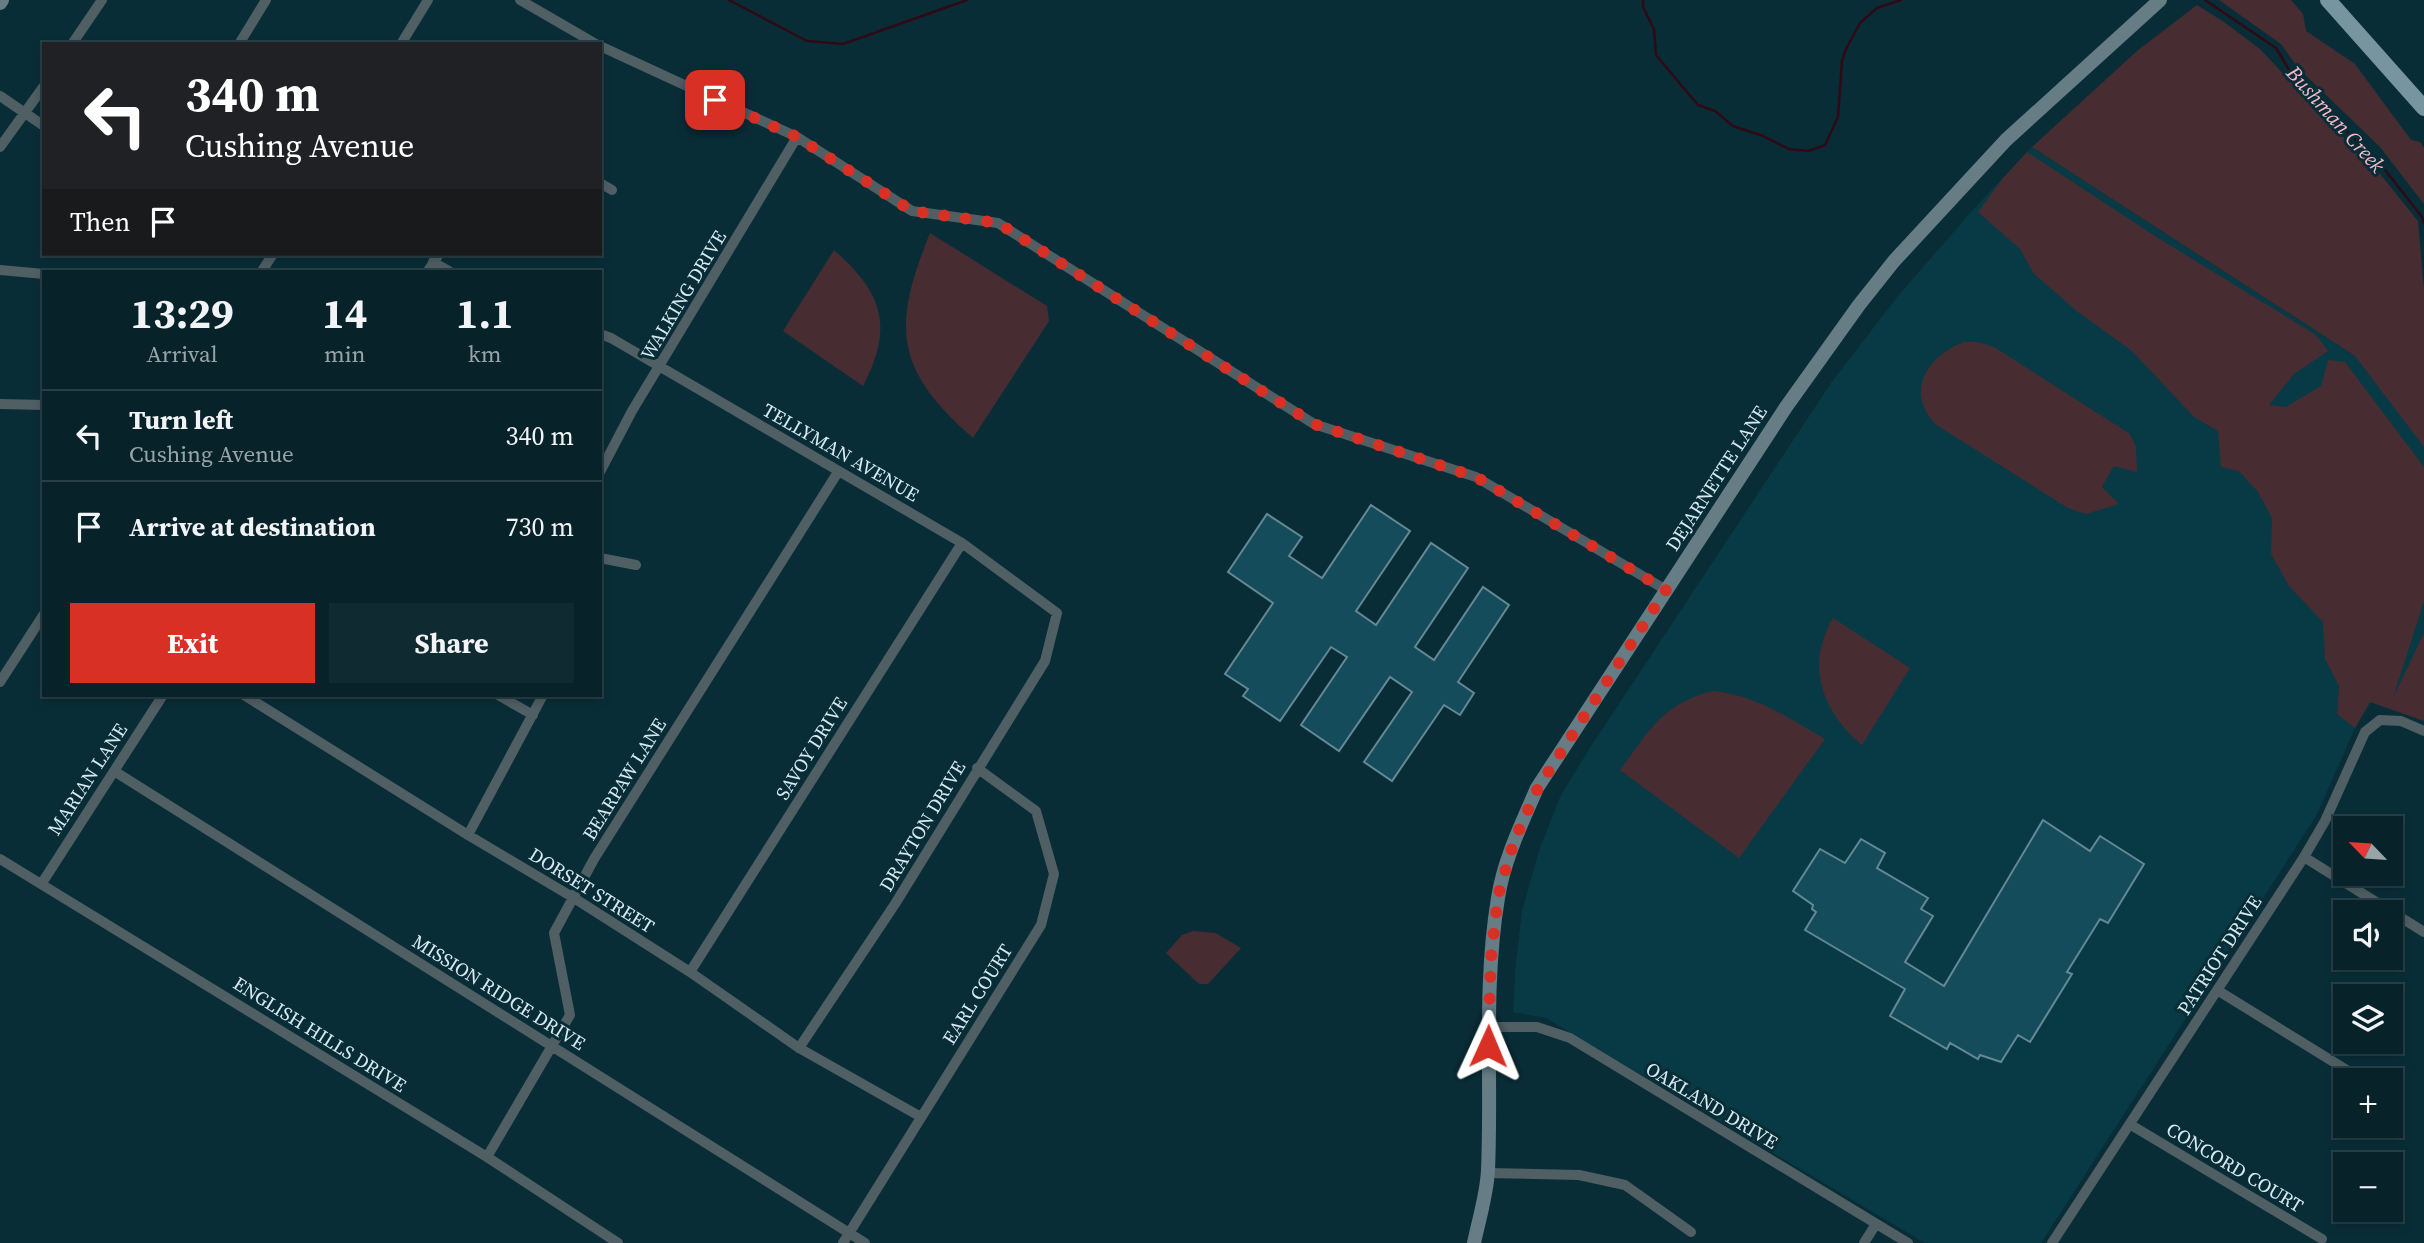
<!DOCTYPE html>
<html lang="en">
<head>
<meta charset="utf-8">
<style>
  :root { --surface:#072229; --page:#102a31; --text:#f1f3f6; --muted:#98a4a8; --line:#283f46; --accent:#d93025 }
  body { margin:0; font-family:"Source Serif 4",serif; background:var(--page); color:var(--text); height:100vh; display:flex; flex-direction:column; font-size:26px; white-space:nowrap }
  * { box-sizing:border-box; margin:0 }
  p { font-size:23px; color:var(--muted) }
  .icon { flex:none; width:38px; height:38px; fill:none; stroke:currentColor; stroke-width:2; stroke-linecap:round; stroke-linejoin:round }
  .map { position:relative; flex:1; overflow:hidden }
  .details { position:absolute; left:42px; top:270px; width:560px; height:427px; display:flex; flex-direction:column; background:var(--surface); border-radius:0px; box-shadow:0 4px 10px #0003,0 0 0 2px var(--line) }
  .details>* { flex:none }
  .hud { position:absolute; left:42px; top:42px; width:560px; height:214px; border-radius:0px; box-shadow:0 4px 10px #0003,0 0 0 2px var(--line); background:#202124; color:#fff; overflow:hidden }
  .needle { width:46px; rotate:295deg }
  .fabs { position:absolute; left:2333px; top:816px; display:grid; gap:14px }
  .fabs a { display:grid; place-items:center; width:70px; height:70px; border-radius:0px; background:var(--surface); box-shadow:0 4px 10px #0003,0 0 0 2px var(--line); font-size:35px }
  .pin { position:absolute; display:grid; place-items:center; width:60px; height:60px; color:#fff; margin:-30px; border-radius:14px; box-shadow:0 4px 10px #0006 }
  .me { position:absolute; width:77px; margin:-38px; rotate:1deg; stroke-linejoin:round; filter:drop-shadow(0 0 5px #0008) }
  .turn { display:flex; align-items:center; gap:24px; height:147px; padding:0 28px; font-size:32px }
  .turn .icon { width:91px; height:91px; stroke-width:2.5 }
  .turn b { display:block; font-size:49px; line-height:60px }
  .then { display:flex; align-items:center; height:66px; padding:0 28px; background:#0003; gap:14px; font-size:26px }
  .eta { display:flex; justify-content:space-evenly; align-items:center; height:119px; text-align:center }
  .eta b { font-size:42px; font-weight:700; line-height:49px }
  .primary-button { display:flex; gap:14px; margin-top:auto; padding:14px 28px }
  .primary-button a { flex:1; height:80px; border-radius:0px; background:var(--accent); color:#fff; font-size:28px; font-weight:700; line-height:80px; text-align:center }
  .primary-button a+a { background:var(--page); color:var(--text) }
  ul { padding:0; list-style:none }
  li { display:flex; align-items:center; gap:21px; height:91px; padding:0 28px; border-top:2px solid var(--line) }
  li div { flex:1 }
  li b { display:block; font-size:26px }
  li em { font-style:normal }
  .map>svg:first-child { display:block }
</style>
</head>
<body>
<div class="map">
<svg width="2424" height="1243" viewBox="0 0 2424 1243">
  <rect width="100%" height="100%" fill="#092d37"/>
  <path fill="#083a46" d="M 2032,147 L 2424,401 L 2424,707 L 2370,703 L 2355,728 L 2316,816 L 2041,1243 L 1925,1243 L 1546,1018 L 1513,1012 L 1516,962 L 1522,911 L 1539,851 L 1560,797 L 1588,751 L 1831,383 L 1898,296 L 1971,212 Z"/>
  <path fill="#472c32" d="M 2219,0 L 2291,0 L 2303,14 L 2306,31 L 2355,64 L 2411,140 L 2420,142 L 2424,148 L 2424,204 L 2380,147 L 2298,68 L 2281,44 Z
    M 2197,5 L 2224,22 L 2260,49 L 2341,135 L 2368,159 L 2418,221 L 2424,290 L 2424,447 L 2355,356 L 2032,147 L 2137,51 Z
    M 2027,152 L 2155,236 L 2316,335 L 2328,351 L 2294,374 L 2269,405 L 2286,407 L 2321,386 L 2328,360 L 2345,362 L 2424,467 L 2424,601 L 2393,698 L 2424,633 L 2424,721 L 2370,702 L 2355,728 L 2337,714 L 2339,686 L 2325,659 L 2323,622 L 2289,586 L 2271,554 L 2272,518 L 2258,492 L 2239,471 L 2221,467 L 2218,431 L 2194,417 L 2132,351 L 2078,312 L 2034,274 L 2020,249 L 1978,212 L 2003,178 Z
    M 930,233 L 1047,306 L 1049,321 L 973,438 C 894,369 892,327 930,233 Z
    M 834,250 C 883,293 894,327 863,386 L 783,331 Z
    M 1964,342 L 1977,342 L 1994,347 L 2130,434 L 2136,447 L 2137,472 L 2114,466 L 2102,487 L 2119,504 L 2086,514 L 2068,508 L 1935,424 C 1905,391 1927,356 1964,342 Z
    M 1833,618 L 1910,668 L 1862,745 C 1822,712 1805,665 1833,618 Z
    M 1713,691 C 1756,695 1788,718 1825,739 L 1739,858 L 1620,770 C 1649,731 1663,703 1713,691 Z
    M 1193,931 L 1216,933 L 1241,948 L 1208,984 L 1199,984 L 1166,953 L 1182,935 Z"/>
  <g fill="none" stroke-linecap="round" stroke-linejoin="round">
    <path stroke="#2f0a16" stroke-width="2.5" d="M 729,0 L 807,41 L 843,44 L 967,0
      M 1643,0 L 1643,7 L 1654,29 L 1656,55 L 1698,105 L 1715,111 L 1733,126 L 1763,136 L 1789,149 L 1809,151 L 1825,145 L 1838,117 L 1842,61 L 1846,49 L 1860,23 L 1877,8 L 1901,0
      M 2205,0 L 2276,48 L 2291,73 L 2310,96 L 2378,161 L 2422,217 L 2424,223"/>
  </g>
  <path fill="#154c5b" stroke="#648894" stroke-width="2" d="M 1371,505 L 1410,531 L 1356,611 L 1376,625 L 1431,543 L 1468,568 L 1415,647 L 1434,660 L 1483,587 L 1509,605 L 1458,682 L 1474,693 L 1460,715 L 1444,705 L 1392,781 L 1364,762 L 1412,692 L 1390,677 L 1339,751 L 1301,725 L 1347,657 L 1331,647 L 1280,721 L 1243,696 L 1248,689 L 1225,674 L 1273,603 L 1228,572 L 1267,514 L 1302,537 L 1289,556 L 1322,578 Z
    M 2043,820 L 2090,851 L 2100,836 L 2144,864 L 2108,923 L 2100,919 L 2067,972 L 2072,974 L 2030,1042 L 2018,1035 L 2001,1062 L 1980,1055 L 1978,1059 L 1950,1043 L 1947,1049 L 1890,1016 L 1905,989 L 1805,930 L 1816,912 L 1812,909 L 1813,905 L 1793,891 L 1820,849 L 1845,863 L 1861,839 L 1885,853 L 1877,868 L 1928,898 L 1921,909 L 1933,916 L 1905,962 L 1944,986 Z"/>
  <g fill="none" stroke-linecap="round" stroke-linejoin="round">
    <path stroke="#505f64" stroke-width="10" d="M 520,0 L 596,44
      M 72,44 L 102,0
      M 239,44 L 266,0
      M 401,44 L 428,0
      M 600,46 L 797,137 L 912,211 L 998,223 L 1314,424 L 1476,477 L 1666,590
      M 0,96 L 44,126
      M 0,147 L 44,86
      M 600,183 L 612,190
      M 433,262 L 449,271
      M 0,270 L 44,274
      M 262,271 L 273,254
      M 428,271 L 439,254
      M 600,334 L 611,338 L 962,543 L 1057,613 L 1045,661 L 895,904 L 799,1048
      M 0,404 L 44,405
      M 600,472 L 632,411 L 797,137
      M 600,558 L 636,565
      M 0,682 L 44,614
      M 244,695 L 468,835 L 574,898 L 690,972 L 799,1048 L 921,1117
      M 498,695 L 533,715
      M 114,771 L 865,1243
      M 468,835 L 543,695
      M 2304,857 L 2424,932
      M 0,859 L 487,1157 L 618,1243
      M 42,883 L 163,695
      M 690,972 L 962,543
      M 2217,990 L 2363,1080
      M 1488,1027 L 1537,1027 L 1570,1038 L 1908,1243
      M 2390,1096 L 2400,1102
      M 2131,1125 L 2322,1239
      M 487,1157 L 570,1015 L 554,933 L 594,859 L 838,472
      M 1488,1173 L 1579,1175 L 1625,1185 L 1691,1232
      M 843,1243 L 1041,925 L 1054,874 L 1036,811 L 977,768
      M 1864,1243 L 1876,1224
      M 2052,1243 L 2304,857 L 2325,821 L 2365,732 L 2380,720 L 2401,721 L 2424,731"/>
    <path stroke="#667d85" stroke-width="14" d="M 0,3 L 2,0
      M 1474,1243 C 1479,1219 1487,1194 1488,1170 C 1492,1079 1483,988 1498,898 C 1504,859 1522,823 1537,788 L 1786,407 L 1859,305 L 1894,261 L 2006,140 L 2160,0"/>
    <path stroke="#76959f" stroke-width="16" d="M 2328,0 L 2424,108"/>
  </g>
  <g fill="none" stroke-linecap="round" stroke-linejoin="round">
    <path stroke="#d93025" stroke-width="12" stroke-dasharray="0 21.6" d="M 715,100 L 797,137 L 912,211 L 998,223 L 1314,424 L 1476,477 L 1666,590 L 1538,788 L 1514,841 L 1498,896 L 1491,958 L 1488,1046"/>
  </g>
  <g text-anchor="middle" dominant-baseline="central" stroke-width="6" stroke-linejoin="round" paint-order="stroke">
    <g font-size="19" fill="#d7eaf1" stroke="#092d37">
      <text transform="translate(683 295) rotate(-59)">WALKING DRIVE</text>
      <text transform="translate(841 452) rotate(30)">TELLYMAN AVENUE</text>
      <text transform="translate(1716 478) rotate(-57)">DEJARNETTE LANE</text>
      <text transform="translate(811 748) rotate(-58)">SAVOY DRIVE</text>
      <text transform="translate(87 779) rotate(-57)">MARIAN LANE</text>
      <text transform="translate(624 779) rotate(-58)">BEARPAW LANE</text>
      <text transform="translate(922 826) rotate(-59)">DRAYTON DRIVE</text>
      <text transform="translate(592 890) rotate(32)">DORSET STREET</text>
      <text transform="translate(2219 955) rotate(-57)">PATRIOT DRIVE</text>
      <text transform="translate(499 992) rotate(32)">MISSION RIDGE DRIVE</text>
      <text transform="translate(977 994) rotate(-58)">EARL COURT</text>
      <text transform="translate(320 1034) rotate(32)">ENGLISH HILLS DRIVE</text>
      <text transform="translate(1712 1105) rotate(31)">OAKLAND DRIVE</text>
      <text transform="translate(2235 1167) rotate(31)">CONCORD COURT</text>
    </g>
    <g font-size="21" font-style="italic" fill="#f8bac8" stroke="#092d37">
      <text transform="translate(2336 119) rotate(48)">Bushman Creek</text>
    </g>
  </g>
</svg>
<div class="fabs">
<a><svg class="needle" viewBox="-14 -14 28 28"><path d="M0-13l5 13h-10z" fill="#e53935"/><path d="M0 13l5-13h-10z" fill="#98a4a8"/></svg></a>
<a><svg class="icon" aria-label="sound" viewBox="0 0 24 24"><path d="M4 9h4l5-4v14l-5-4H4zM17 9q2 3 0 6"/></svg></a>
<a><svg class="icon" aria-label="layers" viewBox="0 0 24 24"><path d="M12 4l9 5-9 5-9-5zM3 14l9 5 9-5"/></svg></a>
<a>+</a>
<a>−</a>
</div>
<div class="pin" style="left:715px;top:100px;background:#d93025"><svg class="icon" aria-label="arrive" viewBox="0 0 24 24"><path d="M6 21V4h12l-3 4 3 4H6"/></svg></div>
<svg class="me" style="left:1488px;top:1046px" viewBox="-20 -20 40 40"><path d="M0-17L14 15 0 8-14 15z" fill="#d93025" stroke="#fff" stroke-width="4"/></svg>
<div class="hud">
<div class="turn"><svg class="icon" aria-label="left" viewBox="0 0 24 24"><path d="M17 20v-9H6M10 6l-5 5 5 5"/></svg><div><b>340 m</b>Cushing Avenue</div></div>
<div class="then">Then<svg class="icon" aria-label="arrive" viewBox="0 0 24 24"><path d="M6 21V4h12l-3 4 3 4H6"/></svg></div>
</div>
<section class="details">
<div class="eta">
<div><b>13:29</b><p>Arrival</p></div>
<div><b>14</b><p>min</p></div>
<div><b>1.1</b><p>km</p></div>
</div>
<ul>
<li><svg class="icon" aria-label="left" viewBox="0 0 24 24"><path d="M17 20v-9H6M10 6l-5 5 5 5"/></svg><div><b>Turn left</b><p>Cushing Avenue</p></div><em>340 m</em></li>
<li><svg class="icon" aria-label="arrive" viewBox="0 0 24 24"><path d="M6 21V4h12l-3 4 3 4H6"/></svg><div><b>Arrive at destination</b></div><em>730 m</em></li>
</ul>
<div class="primary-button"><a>Exit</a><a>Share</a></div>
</section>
</div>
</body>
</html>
